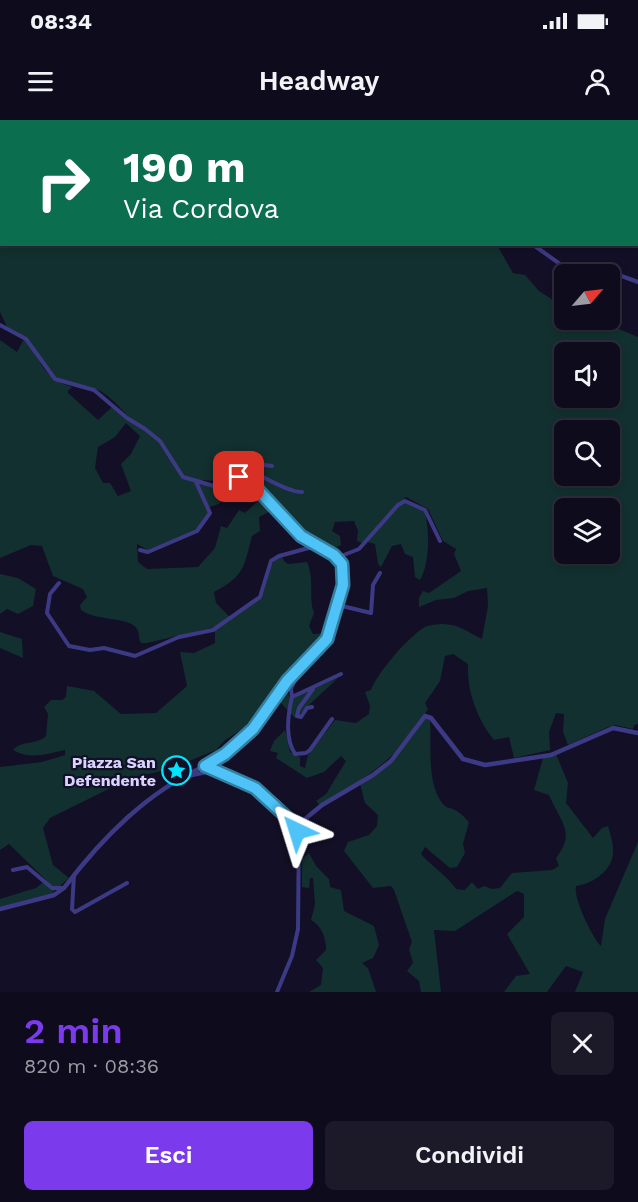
<!DOCTYPE html>
<html lang="it">
<head>
<meta charset="utf-8">
<style>
  :root { --surface:#0e0b1c; --page:#1c1929; --text:#f1f3f6; --muted:#9b9ba3; --line:#2e2b3b; --accent:#7c3aed }
  body { margin:0; font-family:"Work Sans",sans-serif; background:var(--page); color:var(--text); height:100vh; display:flex; flex-direction:column; font-size:22px; white-space:nowrap }
  * { box-sizing:border-box; margin:0 }
  p { font-size:20px; color:var(--muted) }
  .icon { flex:none; width:33px; height:33px; fill:none; stroke:currentColor; stroke-width:2; stroke-linecap:round; stroke-linejoin:round }
  .map { position:relative; height:872px; overflow:hidden }
  .panel { display:flex; flex-direction:column; background:var(--surface); flex:1 }
  .panel>* { flex:none }
  .banner { position:absolute; left:0px; top:0px; width:639px; height:126px; box-shadow:0 3px 9px #0003,0 0 0 2px var(--line); background:#0b6e4f; color:#fff; overflow:hidden }
  .needle { width:39px; rotate:62deg }
  .buttons { position:absolute; left:554px; top:144px; display:grid; gap:12px }
  .buttons a { display:grid; place-items:center; width:66px; height:66px; border-radius:9px; background:var(--surface); box-shadow:0 3px 9px #0003,0 0 0 2px var(--line); font-size:30px }
  .pin { position:absolute; display:grid; place-items:center; width:51px; height:51px; color:#fff; margin:-26px; border-radius:12px; box-shadow:0 3px 9px #0006 }
  .me { position:absolute; width:66px; margin:-33px; rotate:319deg; stroke-linejoin:round; filter:drop-shadow(0 0 4px #0008) }
  .turn { display:flex; align-items:center; gap:21px; height:126px; padding:0 24px; font-size:27px }
  .turn .icon { width:78px; height:78px; stroke-width:2.5 }
  .turn b { display:block; font-size:42px; line-height:51px }
  .round { display:grid; place-items:center; flex:none; width:63px; height:63px; border-radius:9px; background:var(--page) }
  .head { display:flex; align-items:center; justify-content:space-between; height:102px; padding:0 24px }
  h1 { font-size:36px; font-weight:600; line-height:45px; color:var(--accent) }
  .button { display:flex; gap:12px; margin-top:auto; padding:12px 24px }
  .button a { flex:1; height:69px; border-radius:9px; background:var(--accent); color:#fff; font-size:24px; font-weight:600; line-height:69px; text-align:center }
  .button a+a { background:var(--page); color:var(--text) }
  .status { display:flex; justify-content:space-between; align-items:center; height:42px; padding:0 30px; background:var(--surface); direction:ltr }
  .status svg { height:16px; fill:currentColor }
  header { display:flex; justify-content:space-between; align-items:center; height:78px; padding:0 24px; background:var(--surface); font-size:27px; font-weight:600 }
  .map>svg:first-child { display:block }
</style>
</head>
<body>
<div class="status"><b>08:34</b><svg viewBox="0 0 49 12"><path d="M0 12V9h3v3zM5 12V6h3v6zM10 12V3h3v9zM15 12V0h3v12zM26 1h20v11H26zM47 4h2v5h-2z"/></svg></div>
<header><svg class="icon" aria-label="menu" viewBox="0 0 24 24"><path d="M4 6h16M4 12h16M4 18h16"/></svg>Headway<svg class="icon" aria-label="person" viewBox="0 0 24 24"><circle cx="12" cy="8" r="4"/><path d="M4 21q1-7 8-7t8 7"/></svg></header>
<div class="map">
<svg width="638" height="872" viewBox="0 0 638 872">
  <rect width="100%" height="100%" fill="#130f26"/>
  <path fill="#12302f" fill-rule="evenodd" d="M 0,0 L 327,0 L 2,2 L 2,124 L 497,125 L 513,153 L 525,155 L 539,171 L 564,187 L 564,200 L 609,200 L 609,179 L 620,184 L 615,205 L 619,209 L 638,217 L 638,604 L 634,605 L 633,609 L 615,605 L 608,607 L 568,625 L 563,612 L 564,594 L 556,593 L 549,612 L 550,630 L 514,638 L 509,617 L 494,620 C 477,599 467,572 468,544 L 453,534 L 445,536 L 440,561 L 425,583 L 428,589 C 398,639 369,656 320,685 L 316,681 L 326,674 L 346,641 L 341,636 L 324,652 L 307,658 L 276,638 L 278,633 L 270,631 L 274,621 L 285,610 L 290,632 L 300,637 L 300,646 L 305,648 L 308,635 L 335,600 L 356,603 L 369,594 L 370,586 L 365,572 L 371,570 C 377,553 409,516 425,507 C 429,505 438,504 443,504 C 459,504 469,513 482,519 L 488,486 L 487,468 L 468,471 L 454,478 L 436,480 L 419,487 L 419,478 L 423,471 L 429,473 L 461,451 L 454,434 L 456,429 L 443,421 L 428,389 L 406,377 L 362,423 L 357,421 L 358,411 L 354,401 L 335,402 L 332,411 L 340,416 L 341,425 L 333,429 C 301,418 301,407 279,388 L 276,389 L 245,355 C 229,356 220,362 203,360 L 201,364 L 216,367 L 230,363 L 231,366 L 219,384 L 209,387 L 210,390 L 196,410 L 148,430 L 137,424 L 138,442 L 147,449 L 198,447 L 215,428 L 221,406 L 227,408 L 239,390 L 245,393 L 261,378 L 273,390 L 259,397 L 260,411 L 252,416 C 244,446 245,456 214,472 L 216,483 L 230,497 L 215,507 L 147,523 L 141,523 C 138,518 140,514 137,509 C 130,496 97,502 81,490 L 80,485 L 87,477 L 83,469 L 53,456 L 42,426 L 31,425 L 0,438 L 0,220 L 17,232 L 24,219 C 42,240 42,258 72,267 L 67,272 L 98,300 L 112,287 L 138,307 C 126,295 111,275 96,269 C 81,263 64,265 51,254 C 32,237 38,221 7,207 L 0,192 ZM 564,232 L 609,232 L 609,278 L 564,278 ZM 126,303 L 140,316 L 131,334 L 121,344 L 131,371 L 118,376 L 110,363 L 103,363 L 95,348 L 98,327 L 115,317 ZM 564,310 L 609,310 L 609,356 L 564,356 ZM 564,388 L 609,388 L 609,434 L 564,434 Z
    M 406,382 L 424,390 C 430,408 430,443 420,460 L 415,457 L 413,437 L 405,434 L 401,424 L 392,426 L 381,447 L 378,444 L 375,424 L 367,422 L 398,386 Z
    M 282,436 L 284,441 L 288,444 L 307,442 C 315,460 308,477 314,493 L 309,506 L 313,514 L 328,513 L 318,527 L 285,560 L 254,601 L 224,621 L 216,630 L 170,649 L 131,658 L 50,698 L 43,708 L 53,745 L 69,758 L 52,773 L 0,787 L 0,779 L 36,768 L 46,760 L 9,724 L 0,730 L 0,647 L 42,642 L 65,635 L 65,630 C 47,634 29,640 13,630 C 22,620 37,625 46,616 L 48,594 L 44,587 L 51,580 L 62,580 L 66,577 L 67,566 L 94,571 L 121,594 L 156,593 L 187,566 L 180,532 L 194,533 L 215,523 L 215,510 L 260,478 C 272,461 261,447 282,436 Z
    M 0,454 L 18,458 L 36,469 L 33,486 L 18,494 L 7,489 L 0,494 Z
    M 0,512 L 22,519 L 23,538 L 0,528 Z
    M 297,551 L 287,570 L 289,576 L 293,578 L 338,558 L 295,598 L 281,583 L 274,583 Z
    M 426,597 L 430,599 C 432,624 425,668 446,687 C 448,688 452,688 455,690 C 460,692 465,698 469,702 L 463,724 L 465,733 L 457,747 L 450,748 L 425,727 L 421,734 C 432,747 447,755 456,769 L 465,770 L 472,762 L 478,769 L 484,766 L 492,769 L 500,768 L 512,753 L 552,750 L 559,746 L 556,738 C 576,712 561,703 549,675 L 534,670 L 543,638 L 556,634 L 568,663 L 566,683 L 593,718 L 602,708 L 608,706 C 610,713 613,722 613,729 C 615,749 593,764 576,766 C 573,778 592,817 601,826 L 605,799 L 638,722 L 638,872 L 575,872 L 583,852 L 566,846 L 547,872 L 504,872 L 516,856 L 530,854 L 507,814 L 524,797 L 524,774 L 517,771 L 455,811 L 434,810 L 441,872 L 421,872 L 419,861 L 407,851 L 413,843 L 409,829 L 412,822 L 394,770 L 391,766 L 373,768 L 344,731 L 348,722 L 369,715 L 377,706 L 378,695 L 365,683 L 360,664 L 391,642 Z
    M 309,733 L 316,746 L 329,759 L 330,767 L 341,770 L 344,791 L 374,806 L 379,825 L 373,838 L 362,843 L 368,848 L 376,872 L 309,872 L 321,865 L 323,848 L 316,840 L 326,830 C 326,818 322,806 311,800 L 315,784 L 313,758 L 310,758 L 309,768 L 302,767 L 302,739 Z"/>
  <g fill="none" stroke-linecap="round" stroke-linejoin="round">
    <path stroke="#3d3a85" stroke-width="4" d="M 447,0 L 447,2
      M 532,124 L 574,154
      M 592,154 L 605,150 L 638,162
      M 0,205 L 26,219 L 55,259 L 94,270 L 127,298 L 145,309 L 160,321 L 183,357 L 214,366 L 236,358 L 247,358 L 301,416 L 334,435 L 342,445 L 343,465 L 327,519 L 287,561 L 253,609 L 225,634 L 205,646
      M 246,351 L 248,348 L 257,344 L 272,346
      M 239,356 L 241,353 C 257,348 282,372 302,372
      M 140,430 L 148,432 L 197,411 L 210,393 L 196,362
      M 336,438 L 359,429 L 398,385 L 405,381 L 425,390 L 440,421
      M 59,463 L 50,474 L 47,493 L 69,526 L 90,530 L 104,528 L 135,536 L 179,517 L 213,510 L 260,477 L 271,441 L 279,436 L 316,426
      M 338,485 L 371,493 L 373,465 L 380,453
      M 301,546 L 291,569 L 292,577 L 341,554
      M 292,577 C 288,594 285,619 295,634 L 306,633 L 310,630 L 332,599
      M 312,587 L 307,588 L 301,597 L 297,596 L 299,588 L 313,569
      M 188,656 L 212,651
      M 13,750 L 27,747 L 52,768 L 63,768
      M 74,755 L 72,789 L 75,792 L 127,763
      M 277,872 L 292,836 L 298,809 L 299,704"/>
    <path stroke="#3d3a85" stroke-width="4.5" d="M 0,789 L 54,775 L 64,768 C 102,718 147,672 205,646 L 255,668 L 291,701 L 299,704 L 322,685 L 373,655 L 391,641 L 425,596 L 431,598 L 463,639 L 485,645 L 551,635 L 613,608 L 638,613"/>
  </g>
  <g fill="none" stroke-linecap="round" stroke-linejoin="round">
    <defs>
      <path id="route" d="M 239,357 L 247,358 L 301,416 L 334,435 L 342,444 L 343,465 L 327,519 L 287,561 L 253,609 L 225,634 L 205,646 L 255,668 L 291,701 L 299,704 L 297,711"/>
    </defs>
    <use href="#route" stroke="#337fa1" stroke-width="15"/>
    <use href="#route" stroke="#4fc3f7" stroke-width="10"/>
  </g>
  <defs>
    <symbol id="sight-ring" viewBox="-11 -11 22 22"><circle r="9.5" fill="#130f26" stroke="#00e5ff" stroke-width="1.5"/><path d="M0-6L1.8-2.2L6-1.7L2.9 1.2L3.7 5.4L0 3.3L-3.7 5.4L-2.9 1.2L-6-1.7L-1.8-2.2Z" fill="#00e5ff"/></symbol>
  </defs>
  <g fill-rule="evenodd">
    <use href="#sight-ring" x="160" y="634" width="33" height="33"/>
  </g>
  <g text-anchor="middle" dominant-baseline="central" stroke-width="4.5" stroke-linejoin="round" paint-order="stroke">
    <g font-size="16" font-weight="bold" fill="#d9d4ff" stroke="#130f26" text-anchor="end">
      <text x="156" y="642">Piazza San<tspan x="156" dy="18">Defendente</tspan></text>
    </g>
  </g>
</svg>
<div class="buttons">
<a><svg class="needle" viewBox="-14 -14 28 28"><path d="M0-13l5 13h-10z" fill="#e53935"/><path d="M0 13l5-13h-10z" fill="#9b9ba3"/></svg></a>
<a><svg class="icon" aria-label="sound" viewBox="0 0 24 24"><path d="M4 9h4l5-4v14l-5-4H4zM17 9q2 3 0 6"/></svg></a>
<a><svg class="icon" aria-label="search" viewBox="0 0 24 24"><circle cx="10" cy="10" r="6"/><path d="M15 15l6 6"/></svg></a>
<a><svg class="icon" aria-label="layers" viewBox="0 0 24 24"><path d="M12 4l9 5-9 5-9-5zM3 14l9 5 9-5"/></svg></a>
</div>
<div class="pin" style="left:239px;top:357px;background:#d93025"><svg class="icon" aria-label="arrive" viewBox="0 0 24 24"><path d="M6 21V4h12l-3 4 3 4H6"/></svg></div>
<svg class="me" style="left:297px;top:711px" viewBox="-20 -20 40 40"><path d="M0-17L14 15 0 8-14 15z" fill="#4fc3f7" stroke="#fff" stroke-width="4"/></svg>
<div class="banner">
<div class="turn"><svg class="icon" aria-label="right" viewBox="0 0 24 24"><path d="M7 20v-9h11M14 6l5 5-5 5"/></svg><div><b>190 m</b>Via Cordova</div></div>
</div>
</div>
<section class="panel">
<div class="head"><div><h1>2 min</h1><p>820 m · 08:36</p></div><a class="round"><svg class="icon" aria-label="close" viewBox="0 0 24 24"><path d="M6 6l12 12M18 6L6 18"/></svg></a></div>
<div class="button"><a>Esci</a><a>Condividi</a></div>
</section>
</body>
</html>
